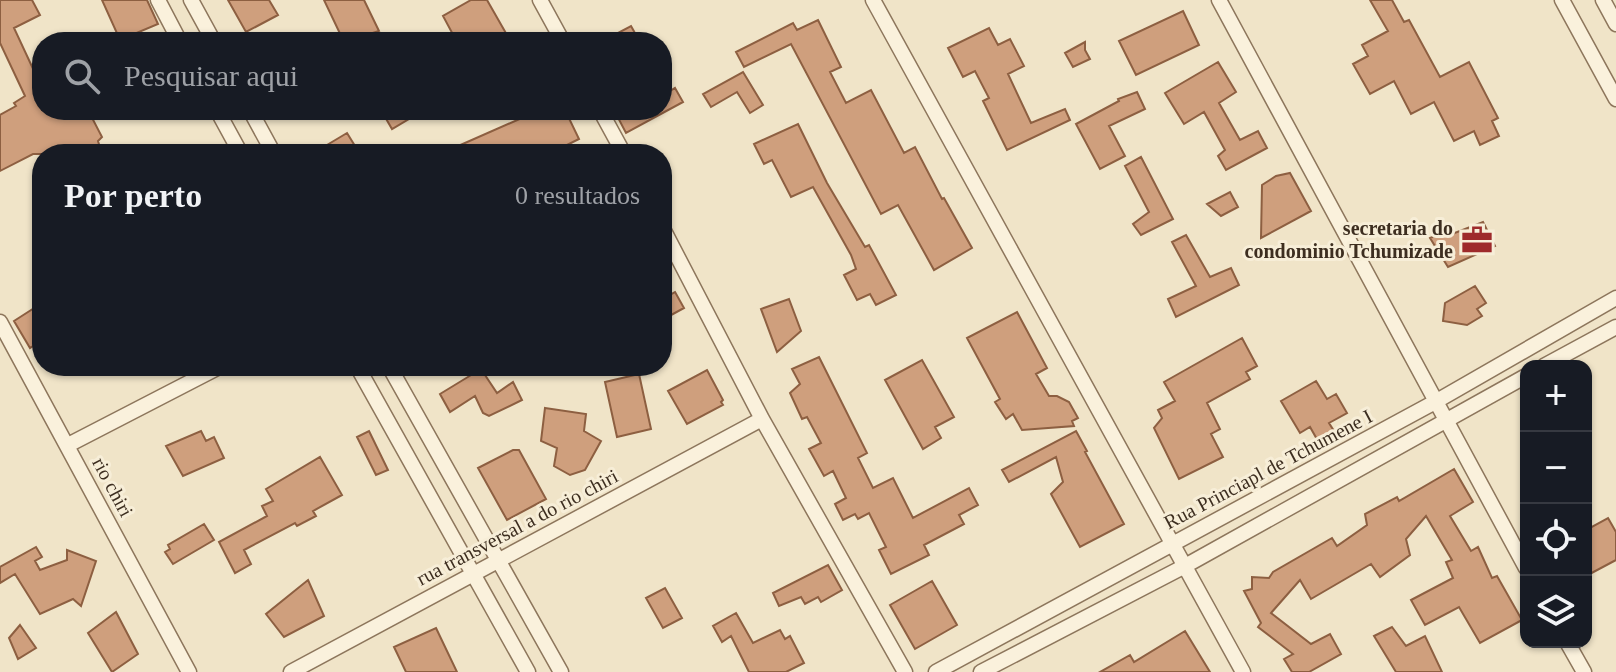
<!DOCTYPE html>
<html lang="pt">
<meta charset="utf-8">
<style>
:root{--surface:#171b24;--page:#20242c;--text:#f1f3f6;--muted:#9ea1a6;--line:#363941}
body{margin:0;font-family:Georgia,serif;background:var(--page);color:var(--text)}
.controls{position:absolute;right:24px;bottom:24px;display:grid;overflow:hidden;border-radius:16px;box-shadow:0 2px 6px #0004}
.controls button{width:72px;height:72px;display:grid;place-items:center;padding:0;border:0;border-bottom:2px solid var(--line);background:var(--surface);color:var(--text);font:40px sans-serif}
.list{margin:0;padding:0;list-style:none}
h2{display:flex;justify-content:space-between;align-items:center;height:104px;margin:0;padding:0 32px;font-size:34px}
h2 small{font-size:26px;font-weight:400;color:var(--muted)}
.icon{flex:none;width:44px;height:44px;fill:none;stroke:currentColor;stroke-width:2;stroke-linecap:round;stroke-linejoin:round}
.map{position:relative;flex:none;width:1616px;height:672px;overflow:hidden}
.search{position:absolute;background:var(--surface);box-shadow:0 2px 6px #0004;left:32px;top:32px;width:640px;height:88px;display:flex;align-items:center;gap:20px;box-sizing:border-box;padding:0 28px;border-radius:32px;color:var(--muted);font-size:30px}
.panel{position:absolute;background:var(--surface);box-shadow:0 2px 6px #0004;left:32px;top:144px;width:640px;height:232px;border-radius:32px}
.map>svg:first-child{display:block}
.building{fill:#cf9f7d;stroke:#8d5f41;stroke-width:2}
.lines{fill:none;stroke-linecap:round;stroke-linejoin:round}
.street-casing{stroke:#8d765c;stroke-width:17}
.street{stroke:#faf1dc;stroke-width:14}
.labels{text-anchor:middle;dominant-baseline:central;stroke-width:6;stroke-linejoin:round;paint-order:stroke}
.poi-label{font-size:20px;font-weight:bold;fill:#3d2e20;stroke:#f7eed8;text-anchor:end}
.street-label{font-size:20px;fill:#3d2e20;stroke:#f7eed8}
</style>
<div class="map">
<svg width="1616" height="672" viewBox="0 0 1616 672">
<rect width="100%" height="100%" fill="#f0e4c8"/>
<path class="building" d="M0 0H32L40 15 14 28 42 88V110H88L102 137 98 141 102 154H33L0 171V115L16 106 14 103 25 96 0 43Z
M102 0H147L158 24 120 40Z
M228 0H269L278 15 246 32Z
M324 0H364L379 31 344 42Z
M471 0H487L511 42H457L443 16Z
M1370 0H1392L1404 22 1409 20 1440 77 1469 62 1498 118 1492 121 1499 136 1480 145 1474 131 1454 141 1434 102 1411 114 1394 81 1370 94 1353 64 1368 56 1362 45 1388 31Z
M1183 11 1199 45 1136 75 1119 41Z
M818 20 841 67 830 72 846 103 871 90 904 153 915 147 942 199 944 198 972 248 934 270 898 205 881 214 791 44 744 67 736 52 793 23 797 30Z
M631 26 640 42H601Z
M989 28 998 45 1010 39 1024 66 1008 74 1031 123 1065 109 1070 120 1007 150 983 101 989 98 975 71 963 77 948 48Z
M1085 42V50L1090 59 1073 67 1065 53Z
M1218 62 1236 92 1219 103 1240 140 1258 131 1267 148 1226 170 1218 156 1225 150 1204 112 1184 124 1165 93Z
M743 72 763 105 750 113 737 92 711 107 703 94Z
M675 88 683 102 626 133 614 110H662V96Z
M1137 92 1145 109 1109 126 1125 156 1100 169 1076 124 1119 101 1118 99Z
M381 110H424L392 129Z
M540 110H565L579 139 549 154H440Z
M798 124 827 183 865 247 869 245 896 295 876 305 870 294 857 300 844 275 856 269 851 255 813 187 791 197 772 160 764 164 754 144Z
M347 133 355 146 342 154H312Z
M1141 157 1173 219 1141 235 1133 224 1149 212 1125 166Z
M1290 173 1311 211 1261 238 1262 185 1276 176Z
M1230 192 1238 207 1221 216 1207 204Z
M1483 222 1495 246 1448 267 1430 238 1445 232 1447 236Z
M1186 235 1210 277 1231 268 1239 285 1176 317 1168 299 1196 286 1172 242Z
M1475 286 1486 303 1477 309 1482 316 1467 325 1443 321 1445 303Z
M675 292 684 308 662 320V299Z
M789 299 801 331 777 352 761 309Z
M42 303V340L30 348 14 321Z
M1017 312 1047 368 1036 374 1049 396H1057L1069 402 1078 418 1072 421 1074 426 1022 430 1013 414 1006 419 995 402 1000 399 967 338Z
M1242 338 1257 366 1246 372 1250 379 1207 403 1220 429 1211 434 1223 457 1179 479 1154 428 1162 418 1158 410 1175 401 1164 382Z
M819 357 867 453 858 458 873 488 893 478 913 518 969 488 978 505 959 515 964 524 924 545 929 555 891 574 879 550 886 547 869 513 858 519 855 514 843 520 835 504 846 498 833 471 824 476 809 449 821 443 807 417 802 419 790 393 800 384 792 369Z
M922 360 954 417 935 427 941 438 923 449 885 380Z
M481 369 497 393 513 382 522 400 489 416 483 413 475 396 450 412 440 394Z
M707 370 723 400 721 402 723 405 687 424 668 391Z
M639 374 651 429 617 437 605 382Z
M1316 381 1327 399 1336 394 1347 413 1329 423 1334 431 1318 441 1310 427 1300 433 1281 401Z
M545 408 586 414 584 431 601 441 585 470 570 475 554 466 557 448 541 441Z
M201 431 206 441 214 437 224 458 183 476 166 446Z
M369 431 388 470 376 475 357 437Z
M1076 431 1087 451 1085 452 1124 524 1080 547 1051 494 1063 482 1056 457 1009 482 1002 470Z
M513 450H519L546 499 507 520 478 468Z
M320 457 342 495 313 511 316 516 297 526 295 523 244 550 251 564 235 573 219 542 267 516 262 506 273 501 266 489Z
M1454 469 1473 502 1450 516 1471 551 1478 547 1492 578 1497 576 1522 620 1480 643 1459 607 1425 625 1411 600 1453 578 1446 562 1452 560 1426 516 1406 539 1410 555 1380 577 1371 564 1311 599 1300 580 1271 613 1311 644 1330 634 1341 654 1309 672H1292L1284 659 1293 654 1258 627 1261 623 1244 591 1252 589V577L1269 578 1273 572 1332 538 1337 546 1367 525 1365 514 1397 497 1399 501Z
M1608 518 1616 532V560L1586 576V530Z
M204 524 214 540 173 564 165 552 170 549 168 545Z
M36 547 42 557 35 561 40 570 67 560V550L96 561 81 606 73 599 40 614 15 574 0 583V567Z
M828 565 842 590 821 602 818 597 805 604 801 597 779 606 773 593Z
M308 580 324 616 284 637 266 614Z
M932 581 957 625 915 649 890 605Z
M665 588 682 618 663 628 646 598Z
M116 612 138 654 112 672 88 633Z
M736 613 753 643 780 630 785 639 790 636 804 663 786 672H749L731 636 722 642 713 626Z
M20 625 36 648 18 659 9 638Z
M1392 627 1406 646 1425 636 1442 672H1396L1374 636Z
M436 628 457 672H406L394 647Z
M1185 631 1210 672H1100L1130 655 1134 662Z"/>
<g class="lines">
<defs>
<path id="street" d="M158 0 180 42
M191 0 214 42
M540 0 563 42
M873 0 1243 672
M1219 0 1526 568
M1562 0 1616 99
M1603 0 1616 24
M217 110 241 154
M250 110 274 154
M600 110 624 154
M662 227 762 419 905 672
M0 322 189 672
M357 366 528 672
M389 366 561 672
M1544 366 1616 327
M68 445 221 366
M1567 642 1584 672
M291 672 762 419
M936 672 1435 402 1616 298
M981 672 1185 566 1526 376"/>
</defs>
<use href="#street" class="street-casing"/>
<use href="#street" class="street"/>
</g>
<defs>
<symbol id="office-bare" viewBox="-9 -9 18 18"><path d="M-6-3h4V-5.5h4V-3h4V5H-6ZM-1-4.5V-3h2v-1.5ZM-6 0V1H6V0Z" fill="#9e2a2b" stroke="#f7eed8" stroke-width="2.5" paint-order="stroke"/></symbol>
</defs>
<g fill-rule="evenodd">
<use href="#office-bare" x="1455" y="218" width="44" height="44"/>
</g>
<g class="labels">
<g class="poi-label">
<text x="1453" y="228">secretaria do<tspan x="1453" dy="23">condominio Tchumizade</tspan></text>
</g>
<g class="street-label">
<text transform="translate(1268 469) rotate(-28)">Rua Princiapl de Tchumene I</text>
<text transform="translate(113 487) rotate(62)">rio chiri</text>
<text transform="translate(517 527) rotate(-28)">rua transversal a do rio chiri</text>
</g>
</g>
</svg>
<div class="controls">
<button>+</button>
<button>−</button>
<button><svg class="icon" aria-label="locate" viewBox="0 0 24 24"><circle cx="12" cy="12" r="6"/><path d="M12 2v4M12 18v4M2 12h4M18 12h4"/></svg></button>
<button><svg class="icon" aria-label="layers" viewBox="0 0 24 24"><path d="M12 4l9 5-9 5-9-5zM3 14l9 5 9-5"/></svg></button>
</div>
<div class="search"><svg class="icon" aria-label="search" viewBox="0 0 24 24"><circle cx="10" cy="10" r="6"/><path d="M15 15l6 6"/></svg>Pesquisar aqui</div>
<section class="panel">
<h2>Por perto<small>0 resultados</small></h2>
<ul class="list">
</ul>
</section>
</div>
